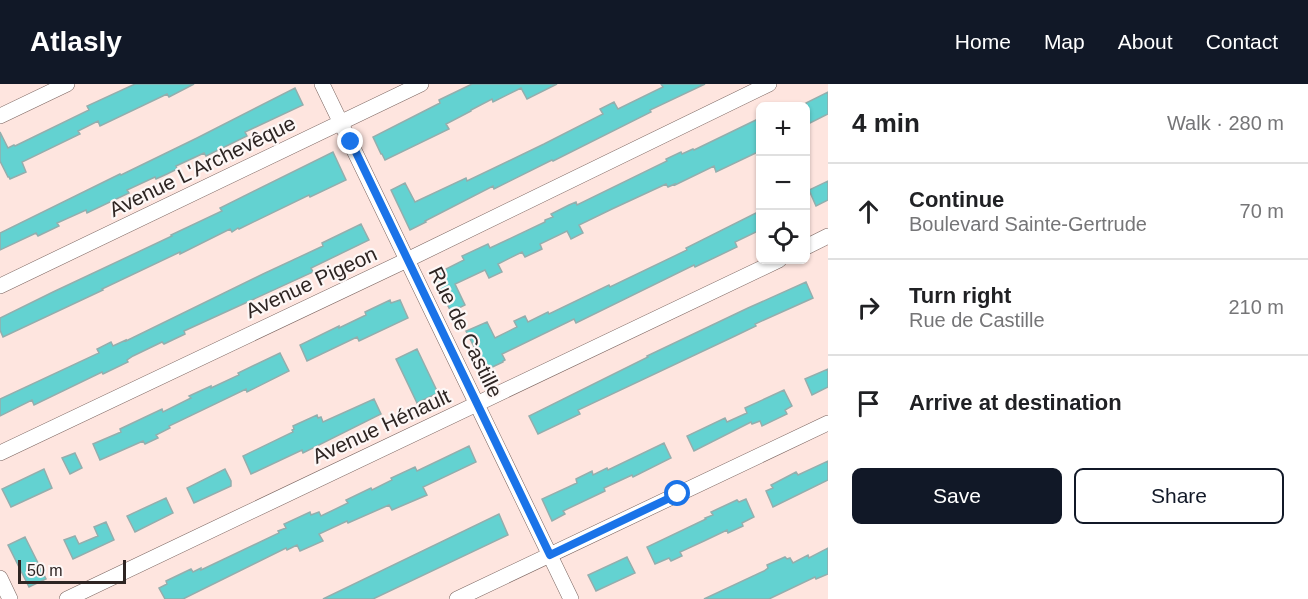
<!DOCTYPE html>
<meta charset="utf-8">
<style>
:root{--surface:#fff;--page:#f6f6f6;--text:#202124;--muted:#757577;--line:#e0e0e0;--accent:#111827}
body{margin:0;font-family:Arial,sans-serif;background:var(--page);color:var(--text)}
.controls{position:absolute;right:18px;top:18px;display:grid;overflow:hidden;border-radius:9px;box-shadow:0 2px 4px #0004}
.controls button{width:54px;height:54px;display:grid;place-items:center;padding:0;border:0;border-bottom:2px solid var(--line);background:var(--surface);color:var(--text);font:30px sans-serif}
.scale{position:absolute;left:18px;bottom:15px;width:108px;box-sizing:border-box;padding-left:6px;border:3px solid #2e2523;border-top:0;font-size:16px;line-height:21px;white-space:nowrap;color:#2e2523;-webkit-text-stroke:4px #fdf7f6;paint-order:stroke}
.stop{position:absolute;width:18px;height:18px;margin:-14px;border:4px solid #1a73e8;border-radius:50%;background:#fff}
.stop.end{background:#1a73e8;border-color:#fff;box-shadow:0 2px 6px #0008}
.list{margin:0;padding:0;list-style:none}
h2{display:flex;justify-content:space-between;align-items:center;height:78px;margin:0;padding:0 24px;font-size:26px}
h2 small{font-size:20px;font-weight:400;color:var(--muted)}
.list li{display:grid;grid-template-columns:39px 1fr auto;gap:18px;align-items:center;box-sizing:border-box;height:96px;padding:0 24px;border-top:2px solid var(--line)}
.list b{display:block;font-size:22px;white-space:nowrap}
.list p{margin:0;font-size:20px;white-space:nowrap;color:var(--muted)}
.list em{font-size:20px;font-style:normal;color:var(--muted)}
.actions{display:flex;gap:12px;padding:18px 24px}
.actions a{flex:1;padding:14px 0;border:2px solid var(--accent);border-radius:9px;text-align:center;font-size:21px;color:var(--accent)}
.actions .main{background:var(--accent);color:#fff}
.icon{flex:none;width:33px;height:33px;fill:none;stroke:currentColor;stroke-width:2;stroke-linecap:round;stroke-linejoin:round}
.map{position:relative;flex:none;width:828px;height:515px;overflow:hidden}
header{display:flex;align-items:center;gap:36px;box-sizing:border-box;height:84px;padding:0 30px;background:var(--accent);color:#fff}
header strong{font-size:28px}
nav{display:flex;gap:33px;margin-inline-start:auto;font-size:21px}
main{display:flex}
aside{flex:1;background:var(--surface)}
.map>svg:first-child{display:block}
.building{fill:#63d2d1;stroke:#93aead;stroke-width:1.5}
.lines{fill:none;stroke-linecap:round;stroke-linejoin:round}
.street-casing{stroke:#79635e;stroke-width:16}
.street{stroke:#fff;stroke-width:15}
.route{stroke:#1a73e8;stroke-width:8}
.labels{text-anchor:middle;dominant-baseline:central;stroke-width:4.5;stroke-linejoin:round;paint-order:stroke}
.street-label{font-size:21px;fill:#2e2523;stroke:#fdf7f6}
</style>
<header>
<strong>Atlasly</strong>
<nav><a>Home</a><a>Map</a><a>About</a><a>Contact</a></nav>
</header>
<main>
<div class="map">
<svg width="828" height="515" viewBox="0 0 828 515">
<rect width="100%" height="100%" fill="#fee5df"/>
<path class="building" d="M135 0H194L169 13 167 10 100 42 98 37 78 47 80 50 22 78 26 88 10 95 9 93H8L0 77V48L8 64 14 61 15 62 89 26 87 22Z
M472 0H557L527 15 521 4 493 18 492 15 471 26V27L446 40 449 45 385 76 382 70H381L373 53 440 19 439 16Z
M661 0H705L650 26 651 28 553 77 552 76 494 105 493 102 425 137 426 138 410 146 391 106 405 99 415 118 466 94 467 97 544 60 603 30 600 25 614 18 618 25 663 3Z
M295 4 303 21 245 48 247 52 206 72 204 69 176 82 177 85 167 90 156 95 155 93 127 106 129 109 87 129 86 126 57 139 59 142 38 152 36 149 0 166V149L120 90 121 91 197 54Z
M828 8V30L806 41V19Z
M760 34V67L716 88 714 82 675 101V100L668 103 666 100 612 125 579 141 583 149 571 155 567 147 540 160 542 165 525 173 522 168 498 180 502 188 489 194 485 186 455 200 465 221 451 228 434 194 436 190 464 176 462 172 488 160 490 164 545 138V136L553 133 551 130 569 121 576 118 577 121 667 77 666 75 681 68 682 70 693 65 694 66Z
M333 68 346 96 310 113 309 111 239 145 238 144 232 148 230 145 180 170V168L102 205 103 206 3 253 0 246V234L53 208 172 152 171 151 222 127 220 124Z
M828 97V116L816 122 809 106Z
M760 127V146L735 158 737 163 695 183 694 181 576 239 574 235 502 270 505 276 503 277V278L486 286 466 247 487 238 495 254 517 243 514 237 525 232 528 238 548 228 549 230 609 201 610 203 687 166 686 164Z
M361 140 369 156 311 184 313 188 184 247 185 250 164 260 162 258 133 272 127 276 128 278 103 290 102 288 34 321 32 316 0 332V315L99 269 97 265 111 258 113 262 126 256V257L263 190 323 162 322 159Z
M806 198 813 214 755 240 756 242 735 252 578 326 580 330 538 350 529 332 648 273 647 272 748 224Z
M390 216 391 219 400 216 408 234 359 257 357 253 307 277 300 261 339 242V244L366 231 365 228Z
M417 265 438 309 417 319 396 275Z
M280 269 289 287 247 308 246 305 169 342 170 344 156 351 158 354 145 360 143 357 100 376 93 360 121 348 120 345 162 325 163 328 191 314 189 312 211 302V304L239 291 238 289Z
M828 285V303L812 311 805 295Z
M784 306 792 322 785 326 787 330 762 342 760 337 752 340 751 338 694 367 687 352 725 334 727 338 747 329 745 324Z
M374 315 381 330 303 369 302 366 251 390 243 372 293 348 292 346 294 345 293 342 317 331 318 334 321 333 323 338Z
M664 359 671 374 633 393 632 391 604 404 605 407 563 427 565 430 552 437 542 415 577 399 576 395 592 387 593 391 607 384 608 386Z
M469 362 476 378 423 403 427 411 392 426 389 421 348 439 347 437 319 450 323 457 300 467 297 461 287 466 286 464 183 515H165L159 504 167 500 166 497 191 485 193 488 201 484V486L279 449 278 447 286 444 284 440 310 428 311 431 319 428 321 432 348 419 346 416 371 404 372 406 392 396 391 394 415 383 417 387Z
M75 369 82 384 70 390 62 374Z
M828 377V396L773 423 766 407 773 404 771 401 796 388 798 391Z
M44 385 52 404 11 423 2 405Z
M225 385 231 397V402L194 419 187 404Z
M166 414 173 429 135 448 127 432Z
M746 415 754 433 742 439 743 442 728 449 727 446 704 457 680 468 682 472 671 477 669 474 655 480 647 463 706 435 705 434 713 431 711 428 737 416 739 418Z
M499 430 508 451 373 515H323Z
M106 438 114 456 73 475 64 456 75 452 79 460 98 452 94 443Z
M25 453 46 495 29 503 8 461Z
M828 464V490L816 495 815 493 769 515H704L764 487 768 484 767 481 785 473 787 475 790 474 793 479 808 471 809 474Z
M627 473 635 489 596 507 588 491Z"/>
<g class="lines">
<defs>
<path id="street" d="M322 0 571 515
M0 32 67 0
M806 163 828 152
M0 202 421 0
M0 369 407 176 769 0
M0 494 10 515
M67 515 779 176
M457 515 828 339"/>
</defs>
<use href="#street" class="street-casing"/>
<use href="#street" class="street"/>
</g>
<g class="lines">
<path class="route" d="M351 58 550 471 678 410"/>
</g>
<g class="labels">
<g class="street-label">
<text transform="translate(202 82) rotate(-26)">Avenue L'Archevêque</text>
<text transform="translate(311 198) rotate(-25)">Avenue Pigeon</text>
<text transform="translate(466 248) rotate(64)">Rue de Castille</text>
<text transform="translate(381 342) rotate(-25)">Avenue Hénault</text>
</g>
</g>
</svg>
<div class="controls">
<button>+</button>
<button>−</button>
<button><svg class="icon" aria-label="locate" viewBox="0 0 24 24"><circle cx="12" cy="12" r="6"/><path d="M12 2v4M12 18v4M2 12h4M18 12h4"/></svg></button>
</div>
<div class="scale">50 m</div>
<div class="stop" style="left:678px;top:410px"></div>
<div class="stop end" style="left:351px;top:58px"></div>
</div>
<aside>
<h2>4 min<small>Walk · 280 m</small></h2>
<ul class="list">
<li><svg class="icon" aria-label="ahead" viewBox="0 0 24 24"><path d="M12 20V5M6 11l6-6 6 6"/></svg><div><b>Continue</b><p>Boulevard Sainte-Gertrude</p></div><em>70 m</em></li>
<li><svg class="icon" aria-label="right" viewBox="0 0 24 24"><path d="M7 20v-9h11M14 6l5 5-5 5"/></svg><div><b>Turn right</b><p>Rue de Castille</p></div><em>210 m</em></li>
<li><svg class="icon" aria-label="arrive" viewBox="0 0 24 24"><path d="M6 21V4h12l-3 4 3 4H6"/></svg><div><b>Arrive at destination</b></div></li>
</ul>
<div class="actions"><a class="main">Save</a><a>Share</a></div>
</aside>
</main>
